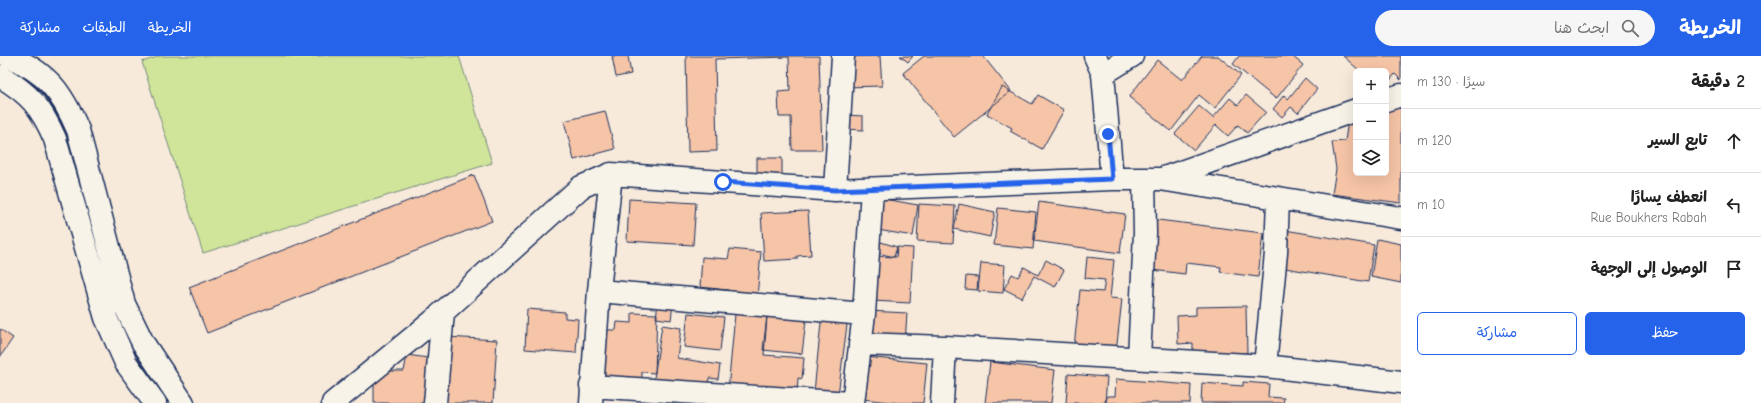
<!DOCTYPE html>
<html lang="ar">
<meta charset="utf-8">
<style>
:root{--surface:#fff;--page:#f6f6f6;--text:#222;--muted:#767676;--line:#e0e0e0;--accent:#2563eb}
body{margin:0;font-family:"Comic Neue","Playpen Sans Arabic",sans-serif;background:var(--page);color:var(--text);direction:rtl}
.controls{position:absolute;right:12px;top:12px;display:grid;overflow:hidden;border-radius:6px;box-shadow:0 4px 16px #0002}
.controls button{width:36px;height:36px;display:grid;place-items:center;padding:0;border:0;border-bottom:1px solid var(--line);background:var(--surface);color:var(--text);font:20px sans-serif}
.stop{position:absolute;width:12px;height:12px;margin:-9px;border:3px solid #2563eb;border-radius:50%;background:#fff}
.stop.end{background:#2563eb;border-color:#fff;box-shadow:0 1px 4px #0008}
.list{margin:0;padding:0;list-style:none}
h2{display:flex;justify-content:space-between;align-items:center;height:52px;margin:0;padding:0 16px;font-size:17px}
h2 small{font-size:13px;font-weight:400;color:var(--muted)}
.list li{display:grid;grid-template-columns:26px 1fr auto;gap:12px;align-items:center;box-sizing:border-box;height:64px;padding:0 16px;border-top:1px solid var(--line)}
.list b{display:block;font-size:15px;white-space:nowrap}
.list p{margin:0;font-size:13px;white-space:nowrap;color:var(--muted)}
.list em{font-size:13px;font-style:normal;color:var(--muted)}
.actions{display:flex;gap:8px;padding:12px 16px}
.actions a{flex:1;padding:9px 0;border:1px solid var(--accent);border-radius:6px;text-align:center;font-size:14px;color:var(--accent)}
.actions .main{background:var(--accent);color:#fff}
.icon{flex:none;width:22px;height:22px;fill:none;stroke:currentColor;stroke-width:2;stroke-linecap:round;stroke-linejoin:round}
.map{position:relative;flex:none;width:1401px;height:347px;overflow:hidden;direction:ltr}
header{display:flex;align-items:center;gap:24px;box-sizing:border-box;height:56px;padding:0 20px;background:var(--accent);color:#fff}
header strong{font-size:19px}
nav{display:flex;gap:22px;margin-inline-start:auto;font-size:14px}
.search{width:280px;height:36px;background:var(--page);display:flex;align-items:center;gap:10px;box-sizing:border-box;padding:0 14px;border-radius:22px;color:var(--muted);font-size:15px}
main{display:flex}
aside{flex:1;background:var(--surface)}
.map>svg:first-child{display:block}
.green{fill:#d0e599;stroke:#768a7c}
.building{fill:#f6c4a6;stroke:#1b2f5e}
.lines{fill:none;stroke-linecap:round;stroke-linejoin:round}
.minor-casing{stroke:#1b2f5e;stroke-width:25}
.minor{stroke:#f7f3e8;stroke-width:22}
.route{stroke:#2563eb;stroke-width:5}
</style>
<header>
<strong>الخريطة</strong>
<div class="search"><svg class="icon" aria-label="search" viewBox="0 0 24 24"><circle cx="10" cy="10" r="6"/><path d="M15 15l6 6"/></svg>ابحث هنا</div>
<nav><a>الخريطة</a><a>الطبقات</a><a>مشاركة</a></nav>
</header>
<main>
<aside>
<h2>2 دقيقة<small>سيرًا · 130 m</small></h2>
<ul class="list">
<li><svg class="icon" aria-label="ahead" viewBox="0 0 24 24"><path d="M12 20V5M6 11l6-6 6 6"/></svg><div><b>تابع السير</b></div><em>120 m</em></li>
<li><svg class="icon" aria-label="left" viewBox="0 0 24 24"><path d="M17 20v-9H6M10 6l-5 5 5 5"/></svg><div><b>انعطف يسارًا</b><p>Rue Boukhers Rabah</p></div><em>10 m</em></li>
<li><svg class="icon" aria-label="arrive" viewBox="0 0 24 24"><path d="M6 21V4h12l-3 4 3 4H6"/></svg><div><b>الوصول إلى الوجهة</b></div></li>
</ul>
<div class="actions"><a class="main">حفظ</a><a>مشاركة</a></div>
</aside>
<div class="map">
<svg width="1401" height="347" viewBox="0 0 1401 347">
<rect width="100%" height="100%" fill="#f7eadb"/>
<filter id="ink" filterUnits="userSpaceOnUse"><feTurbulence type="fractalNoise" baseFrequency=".025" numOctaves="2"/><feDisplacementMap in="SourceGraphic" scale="8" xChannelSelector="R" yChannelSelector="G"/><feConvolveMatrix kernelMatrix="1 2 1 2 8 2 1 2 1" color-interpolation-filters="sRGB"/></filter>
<g filter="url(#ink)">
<path class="green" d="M160 0H459L492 107 203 197 142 6Z"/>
<path class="building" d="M612 0H628L631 18 616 21Z
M686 0H819L822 94H792L791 61H779L778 36 790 35 789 1 715 3 717 95 688 96Z
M880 0 882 30 844 31 843 1Z
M900 0H913L908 6Z
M924 0H983L1011 35 954 81 903 17Z
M1202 0H1218L1241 19 1215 52 1199 39 1171 75 1129 41 1157 4 1182 24Z
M1239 0H1292L1303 9 1276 43 1233 8Z
M1343 0H1401V24L1395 18 1386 29V15H1360Z
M1305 22 1317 33 1298 57 1291 51 1282 61 1273 53 1284 39 1288 43Z
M1002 31 1032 48 1038 39 1064 54 1042 93 1010 75 1012 72 987 58Z
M1246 39 1266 56 1247 77 1238 69 1228 80 1216 69 1194 94 1175 78 1199 50 1213 62 1230 42 1238 49Z
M1401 52V147L1332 138 1336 113 1332 86 1345 85 1348 65 1356 63V117H1386V54Z
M605 55 615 93 574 104 564 65Z
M845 59 863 60V74L845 73Z
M757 102H782V119H757Z
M474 119 492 165 207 277 189 231Z
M878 142 918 149 913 180 872 173Z
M629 143 696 147 693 189 627 185Z
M1039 146 1125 158 1120 197 1034 185Z
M919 148 955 150 953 187 917 185Z
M959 148 995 156 990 181 954 173Z
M998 152 1036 156 1033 193 994 189Z
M808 155 811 199 797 200V203L764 205 761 157Z
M1150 163 1263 177 1258 221 1220 216 1221 211 1186 207 1185 218 1144 213Z
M1285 174 1374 189 1368 226 1279 211Z
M1377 183 1401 188V227L1371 221Z
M881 186 897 191 894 201 878 197Z
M897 191 913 192 910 247 872 245 874 200 896 201Z
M730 193 761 196 757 242 727 239 728 234 700 231 702 201 728 203Z
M1087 201 1114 204 1110 242 1122 243 1116 297 1074 291 1080 234 1103 236 1105 224 1085 222Z
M1046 204 1064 214 1055 231 1034 220 1022 242 1004 233 1012 218 1018 221 1024 211 1038 219Z
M981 207 1005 209 1003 237 978 235Z
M966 220 978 221 977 234 965 233Z
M658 246 673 248 671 264 656 262Z
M1246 250 1247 297 1193 298V287L1178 288 1177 260 1196 259V251Z
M768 251 807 256 802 298 763 294Z
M527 253 565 256V262L578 263 576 297 525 293Z
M869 255 907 257 905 288 867 285Z
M632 257 657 258 655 317 642 316V330L602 328 604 274H616L617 266 632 267Z
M688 257 724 261 720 295 684 291Z
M822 257 848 261 838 339 814 336Z
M735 258 767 261 764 299 804 302 802 323 798 322 797 341 728 334Z
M662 269 681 272 677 302 720 309 718 323 709 322 707 334 653 329Z
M0 273 13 282 0 301Z
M447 281 497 284 493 347H443Z
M407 299 428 302 424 347H374V315H404Z
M865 301 927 307 923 347H899L862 343Z
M990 306 1055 314 1051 347H985Z
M1068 318 1107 321 1105 347H1066Z
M1116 323 1191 329 1190 347H1106L1107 340H1115Z
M1243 326 1269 328 1268 341 1284 342 1283 347H1201L1202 327 1243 330Z"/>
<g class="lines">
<defs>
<path id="minor" d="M8 0C47 16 62 36 78 74L124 248 143 287 183 347
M1095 0 1103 18 1112 123
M1103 18 1132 0
M0 20C31 39 41 51 55 83L106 262 126 307 155 347
M1386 44 1401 39
M1161 123 1356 54
M835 134 843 0
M599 235 864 258
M860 288 945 291 1265 310 1401 326
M1139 302 1145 177 1144 123
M1265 310 1276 197 1278 143
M591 330 850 347
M333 347 432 266 581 131 611 118 835 134 1112 123H1160L1401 162
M435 347 443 256
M591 347 599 235 611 118
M853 347 864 258 872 133
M942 347 945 291"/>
</defs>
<use href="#minor" class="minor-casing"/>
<use href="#minor" class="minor"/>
</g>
</g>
<g class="lines" filter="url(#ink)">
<path class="route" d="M723 126 835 134 1112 123 1108 78"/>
</g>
</svg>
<div class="controls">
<button>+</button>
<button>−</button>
<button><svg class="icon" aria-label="layers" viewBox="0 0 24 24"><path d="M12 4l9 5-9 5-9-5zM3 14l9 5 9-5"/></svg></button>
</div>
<div class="stop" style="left:723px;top:126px"></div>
<div class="stop end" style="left:1108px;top:78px"></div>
</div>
</main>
